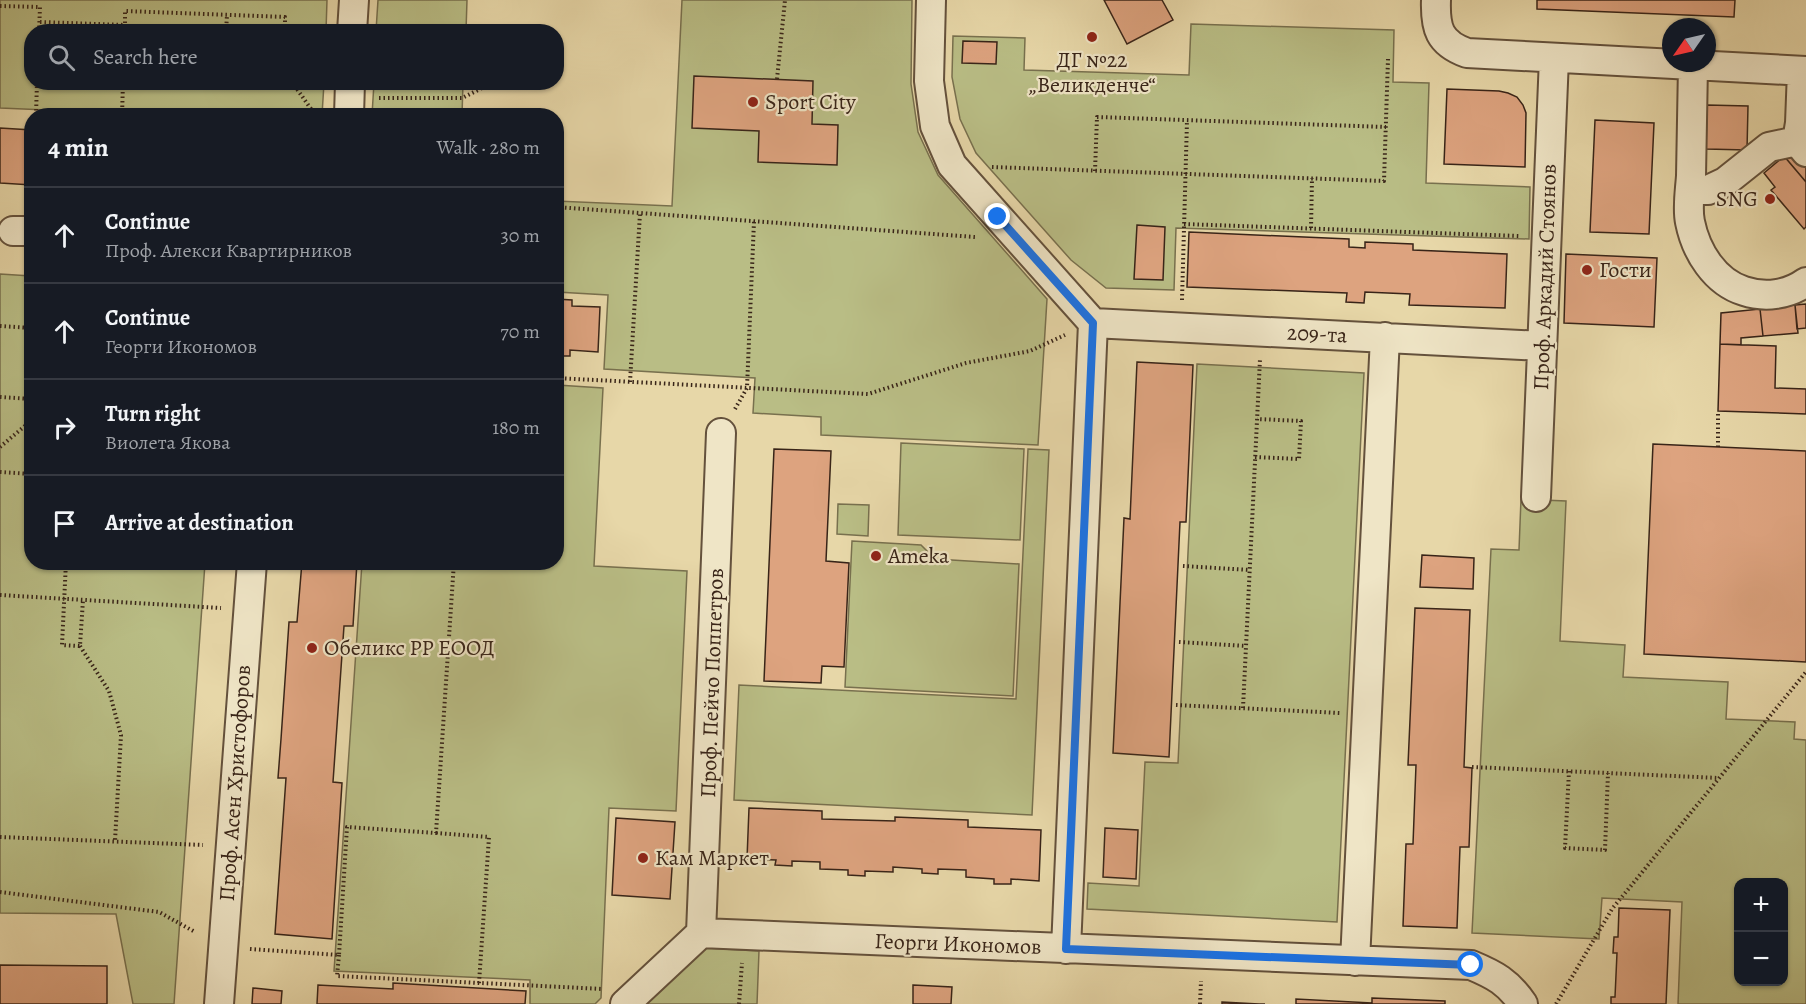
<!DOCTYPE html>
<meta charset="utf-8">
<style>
:root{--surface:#171b24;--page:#20242c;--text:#f1f3f6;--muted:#9ea1a6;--line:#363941}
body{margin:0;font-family:Alegreya,serif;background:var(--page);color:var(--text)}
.controls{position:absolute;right:18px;bottom:18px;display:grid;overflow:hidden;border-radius:12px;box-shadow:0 2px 4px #0004}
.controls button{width:54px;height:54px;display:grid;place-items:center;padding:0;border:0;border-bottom:2px solid var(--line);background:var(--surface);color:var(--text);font:30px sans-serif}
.compass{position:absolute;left:1662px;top:18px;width:54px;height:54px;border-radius:50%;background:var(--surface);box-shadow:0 2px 4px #0004;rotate:236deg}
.stop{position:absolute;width:18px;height:18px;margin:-14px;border:4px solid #1a73e8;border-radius:50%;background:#fff}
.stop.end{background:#1a73e8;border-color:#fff;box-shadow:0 2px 6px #0008}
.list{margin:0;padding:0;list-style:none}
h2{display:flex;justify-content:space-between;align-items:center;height:78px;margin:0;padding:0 24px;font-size:26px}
h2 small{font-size:20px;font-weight:400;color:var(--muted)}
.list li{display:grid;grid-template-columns:39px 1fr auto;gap:18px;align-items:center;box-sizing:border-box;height:96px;padding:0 24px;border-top:2px solid var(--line)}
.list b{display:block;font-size:22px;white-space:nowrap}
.list p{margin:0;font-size:20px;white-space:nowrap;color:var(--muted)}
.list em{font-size:20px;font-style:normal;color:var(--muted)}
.icon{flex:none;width:33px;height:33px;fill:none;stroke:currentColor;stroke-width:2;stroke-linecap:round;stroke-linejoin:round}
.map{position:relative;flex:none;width:1806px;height:1004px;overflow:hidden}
.search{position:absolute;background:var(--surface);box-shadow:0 2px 4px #0004;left:24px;top:24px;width:540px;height:66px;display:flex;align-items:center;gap:15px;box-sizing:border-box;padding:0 21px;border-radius:24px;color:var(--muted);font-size:22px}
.panel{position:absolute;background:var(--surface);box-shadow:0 2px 4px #0004;left:24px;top:108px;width:540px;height:462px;border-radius:24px}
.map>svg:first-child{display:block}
.green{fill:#b9bd85;stroke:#78704e;stroke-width:1.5;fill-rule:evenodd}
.building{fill:#dda37f;stroke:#382418;stroke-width:1.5}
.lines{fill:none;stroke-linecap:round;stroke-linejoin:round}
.minor-casing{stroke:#64513c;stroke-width:32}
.path{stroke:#382418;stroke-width:4;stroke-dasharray:1.5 3;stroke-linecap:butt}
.minor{stroke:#efe5c6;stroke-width:28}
.route{stroke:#1a73e8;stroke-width:8}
.poi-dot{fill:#8f2418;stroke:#efe5c6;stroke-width:2}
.labels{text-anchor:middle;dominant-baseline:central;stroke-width:4.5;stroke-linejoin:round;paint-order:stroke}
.poi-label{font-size:22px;fill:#382418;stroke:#efe5c6;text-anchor:start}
.street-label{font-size:22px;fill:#382418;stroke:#efe5c6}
</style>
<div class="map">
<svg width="1806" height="1004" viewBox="0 0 1806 1004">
<rect width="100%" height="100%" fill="#e7d7a8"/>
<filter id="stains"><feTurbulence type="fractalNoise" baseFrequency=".00333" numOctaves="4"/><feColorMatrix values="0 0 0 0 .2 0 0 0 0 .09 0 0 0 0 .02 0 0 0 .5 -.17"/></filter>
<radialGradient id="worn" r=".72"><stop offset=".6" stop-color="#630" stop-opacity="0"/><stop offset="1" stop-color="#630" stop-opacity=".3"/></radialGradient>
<path class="green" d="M0 0H327L326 31 32 32V82L324 83 322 115H163L0 108Z
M378 0H467L466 31H376Z
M682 0H912L911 84 918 132 938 175 1047 299 1038 445 821 435V417L753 413 755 378 604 369 608 295 557 292 556 201 672 206Z
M1191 24 1394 30 1393 82 1429 83 1426 183 1530 187 1529 239 1176 228 1174 290 1106 288 1071 260 976 153 960 119 952 77 953 36 1025 38 1024 70 1189 75Z
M374 83H463L462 115H372Z
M0 274 31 276 32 562 205 563 174 1004H133L116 914 0 913Z
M1197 364 1364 373 1337 922 1087 909 1088 883 1139 886 1145 762 1178 763Z
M557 385 603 388 594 566 687 571 676 811 609 808 601 998 595 1004H530V980L334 971 362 563 556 562Z
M901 443 1024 449 1020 540 898 535Z
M1028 449 1049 450 1032 815 734 800 739 685 1016 699Z
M1521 499 1566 501 1560 641 1625 645 1623 677 1728 682 1726 719 1795 722 1794 739 1806 740V1004H1678L1682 902 1602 898 1599 939 1472 933 1491 549 1519 550ZM1738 882H1784V982H1738Z
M838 504 869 505 868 536 837 534Z
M852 541 921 545 935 559 1019 564 1013 696 845 687Z
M704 948 759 951 757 1004H643Z"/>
<path class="building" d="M1104 0H1162L1173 20 1127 44Z
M1537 0H1735L1734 17 1537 9Z
M963 41 997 42 996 64 962 63Z
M694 76 813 81 812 124 838 125 837 165 758 162 759 131 692 128Z
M1447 89 1499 91 1508 93 1517 97 1523 105 1526 113 1525 167 1444 164Z
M1707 105 1748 106 1747 150 1706 149Z
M1595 120 1654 123 1649 234 1590 232Z
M0 128 32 130V185L0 183Z
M1806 137V182L1784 156Z
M1784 156 1806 182V227L1804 229 1771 190 1775 187 1764 173Z
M1137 225 1165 227 1163 280 1134 279Z
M1189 232 1349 239V247L1365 248V242L1413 244V250L1507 254 1505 308 1409 305 1410 294 1365 292 1364 303 1346 302 1347 293 1187 287Z
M1566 254 1657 258 1654 327 1564 323Z
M556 299 572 300V306L600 307 598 352 570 350V356H556Z
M1806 304V328L1797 329 1795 305Z
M1795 305 1798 333 1763 336 1760 309Z
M1760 309 1763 336 1741 338V345L1720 344 1721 313Z
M1720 344 1776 346 1775 388 1806 389V414L1718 411Z
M1137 362 1193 365 1186 522H1180L1169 757 1113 753 1124 518 1130 519Z
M1653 444 1806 451V662L1644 654Z
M774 449 831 451 826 561 849 563 844 667 822 666 821 683 764 681Z
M1422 555 1474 558 1473 589 1420 587Z
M302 562H357L353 626H344L333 782 342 783 332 939 275 934 286 778H278L281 739 289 622H297Z
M1415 608 1470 610 1464 767 1472 768 1469 847H1460L1457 928 1403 926 1406 844H1413L1416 765H1408Z
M749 808 822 811V819L895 821V817L968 820V827L1041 830 1039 881 1011 879V884H994V879L966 877V870L938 869V874L922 873V869L893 867V872L865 871V876L848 875V870L820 869V862L792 861V866L775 865 776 860 747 859Z
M616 818 675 822 670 899 612 895Z
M1105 828 1138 830 1136 879 1103 877Z
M1619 908 1670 910 1666 1004H1611V997H1615L1617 953H1613L1614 937H1618Z
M0 965 107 966V1004H0Z
M393 983 526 991 525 1004H317L318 985 393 989Z
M913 985 952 987 951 1004H913Z
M253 988 282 991 281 1004H252Z
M1372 998 1445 1001V1004H1296V999L1372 1003Z
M1222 1002 1259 1004H1265H1222Z"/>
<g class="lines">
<defs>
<path id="minor" d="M931 0 929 81 935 126 952 165 1093 323 1066 949
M1436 0C1435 28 1439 43 1467 53L1806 71
M352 32 354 0
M1693 65C1692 102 1692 139 1691 176 1690 191 1687 208 1690 222 1696 252 1715 282 1744 291 1765 298 1788 295 1806 282
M1802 71 1800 123 1797 141 1806 152
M349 116 350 82
M1690 190H1708L1725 182 1769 147 1797 141
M13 231H32
M1093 323 1542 346
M1536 497 1554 58
M701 933 721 433
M1355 961 1385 337
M219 1004 252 562
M625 1004 701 933 1471 965C1495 975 1508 982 1523 1004"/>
</defs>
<use href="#minor" class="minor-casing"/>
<path class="path" d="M0 6 40 7 39 32
M40 22 125 25
M125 32V11L285 17V32
M226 32 227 15
M777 79 785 0
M292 82 316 116
M379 98H462L494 82
M36 115 37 82
M122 116 123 82
M992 167 1384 181 1388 59
M1095 171 1097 117 1386 127
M556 207 975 237 977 235
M1184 224 1519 236
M1311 228 1312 178
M1182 300 1187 121
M0 326 32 328
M556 378 868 394 966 363 1030 351 1065 335
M630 382 640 213
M0 397 32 399
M735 409 747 388 754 221
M0 447 32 420
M1718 447V411
M1255 457 1299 459 1301 421 1257 419
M0 472 32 474
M66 562 62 645 80 646 83 600
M1183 566 1250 570
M0 595 221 608
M1179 642 1246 646
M80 646 109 691 121 735 115 841
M1176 705 1340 713
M1243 708 1260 359
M1472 767 1719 778
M1569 771 1565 848 1605 850 1608 773
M436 833 489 837 479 983
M0 837 203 845
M0 892 159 912 195 932
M250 949 339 955 347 827 436 833 454 562
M339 955 337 976 603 989
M739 1004 742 963
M1200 1004 1201 981
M1556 1004 1612 909 1806 672"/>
<use href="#minor" class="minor"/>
</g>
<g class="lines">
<path class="route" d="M998 217 1093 323 1066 949 1471 965"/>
</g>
<g class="poi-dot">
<circle cx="1092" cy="37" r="6"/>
<circle cx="753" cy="102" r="6"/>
<circle cx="1770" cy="199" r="6"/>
<circle cx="1587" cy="270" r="6"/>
<circle cx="876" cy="556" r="6"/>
<circle cx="312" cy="648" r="6"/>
<circle cx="643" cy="858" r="6"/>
</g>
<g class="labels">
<g class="poi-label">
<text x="1092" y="60" text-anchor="middle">ДГ №22<tspan x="1092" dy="25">„Великденче“</tspan></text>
<text x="765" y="102">Sport City</text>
<text x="1758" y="199" text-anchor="end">SNG</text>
<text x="1599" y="270">Гости</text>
<text x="888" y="556">Ameka</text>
<text x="324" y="648">Обеликс РР ЕООД</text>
<text x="655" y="858">Кам Маркет</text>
</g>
<g class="street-label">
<text transform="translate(1545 277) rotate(-88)">Проф. Аркадий Стоянов</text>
<text transform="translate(1317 334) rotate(3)">209-та</text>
<text transform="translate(712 683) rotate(-88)">Проф. Пейчо Поппетров</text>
<text transform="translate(235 783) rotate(-86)">Проф. Асен Христофоров</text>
<text transform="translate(958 944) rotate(2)">Георги Икономов</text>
</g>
</g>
<rect width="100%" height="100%" filter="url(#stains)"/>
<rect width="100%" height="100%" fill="url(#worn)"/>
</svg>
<div class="controls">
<button>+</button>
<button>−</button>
</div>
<svg class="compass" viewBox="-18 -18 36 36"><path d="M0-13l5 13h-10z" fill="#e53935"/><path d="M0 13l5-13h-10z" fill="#9ea1a6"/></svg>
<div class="stop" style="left:1471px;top:965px"></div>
<div class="stop end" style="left:998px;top:217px"></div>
<div class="search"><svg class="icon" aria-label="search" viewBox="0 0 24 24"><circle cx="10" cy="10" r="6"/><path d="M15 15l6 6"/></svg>Search here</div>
<section class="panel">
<h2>4 min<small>Walk · 280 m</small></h2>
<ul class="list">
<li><svg class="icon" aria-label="ahead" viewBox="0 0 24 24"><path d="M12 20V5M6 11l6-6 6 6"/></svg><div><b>Continue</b><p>Проф. Алекси Квартирников</p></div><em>30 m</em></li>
<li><svg class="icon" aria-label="ahead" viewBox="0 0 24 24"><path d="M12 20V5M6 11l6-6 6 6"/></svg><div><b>Continue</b><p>Георги Икономов</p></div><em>70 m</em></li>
<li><svg class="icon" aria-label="right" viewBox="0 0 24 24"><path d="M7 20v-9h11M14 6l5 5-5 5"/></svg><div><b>Turn right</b><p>Виолета Якова</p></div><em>180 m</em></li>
<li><svg class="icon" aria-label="arrive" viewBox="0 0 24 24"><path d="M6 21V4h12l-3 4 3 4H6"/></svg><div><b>Arrive at destination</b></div></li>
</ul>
</section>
</div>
